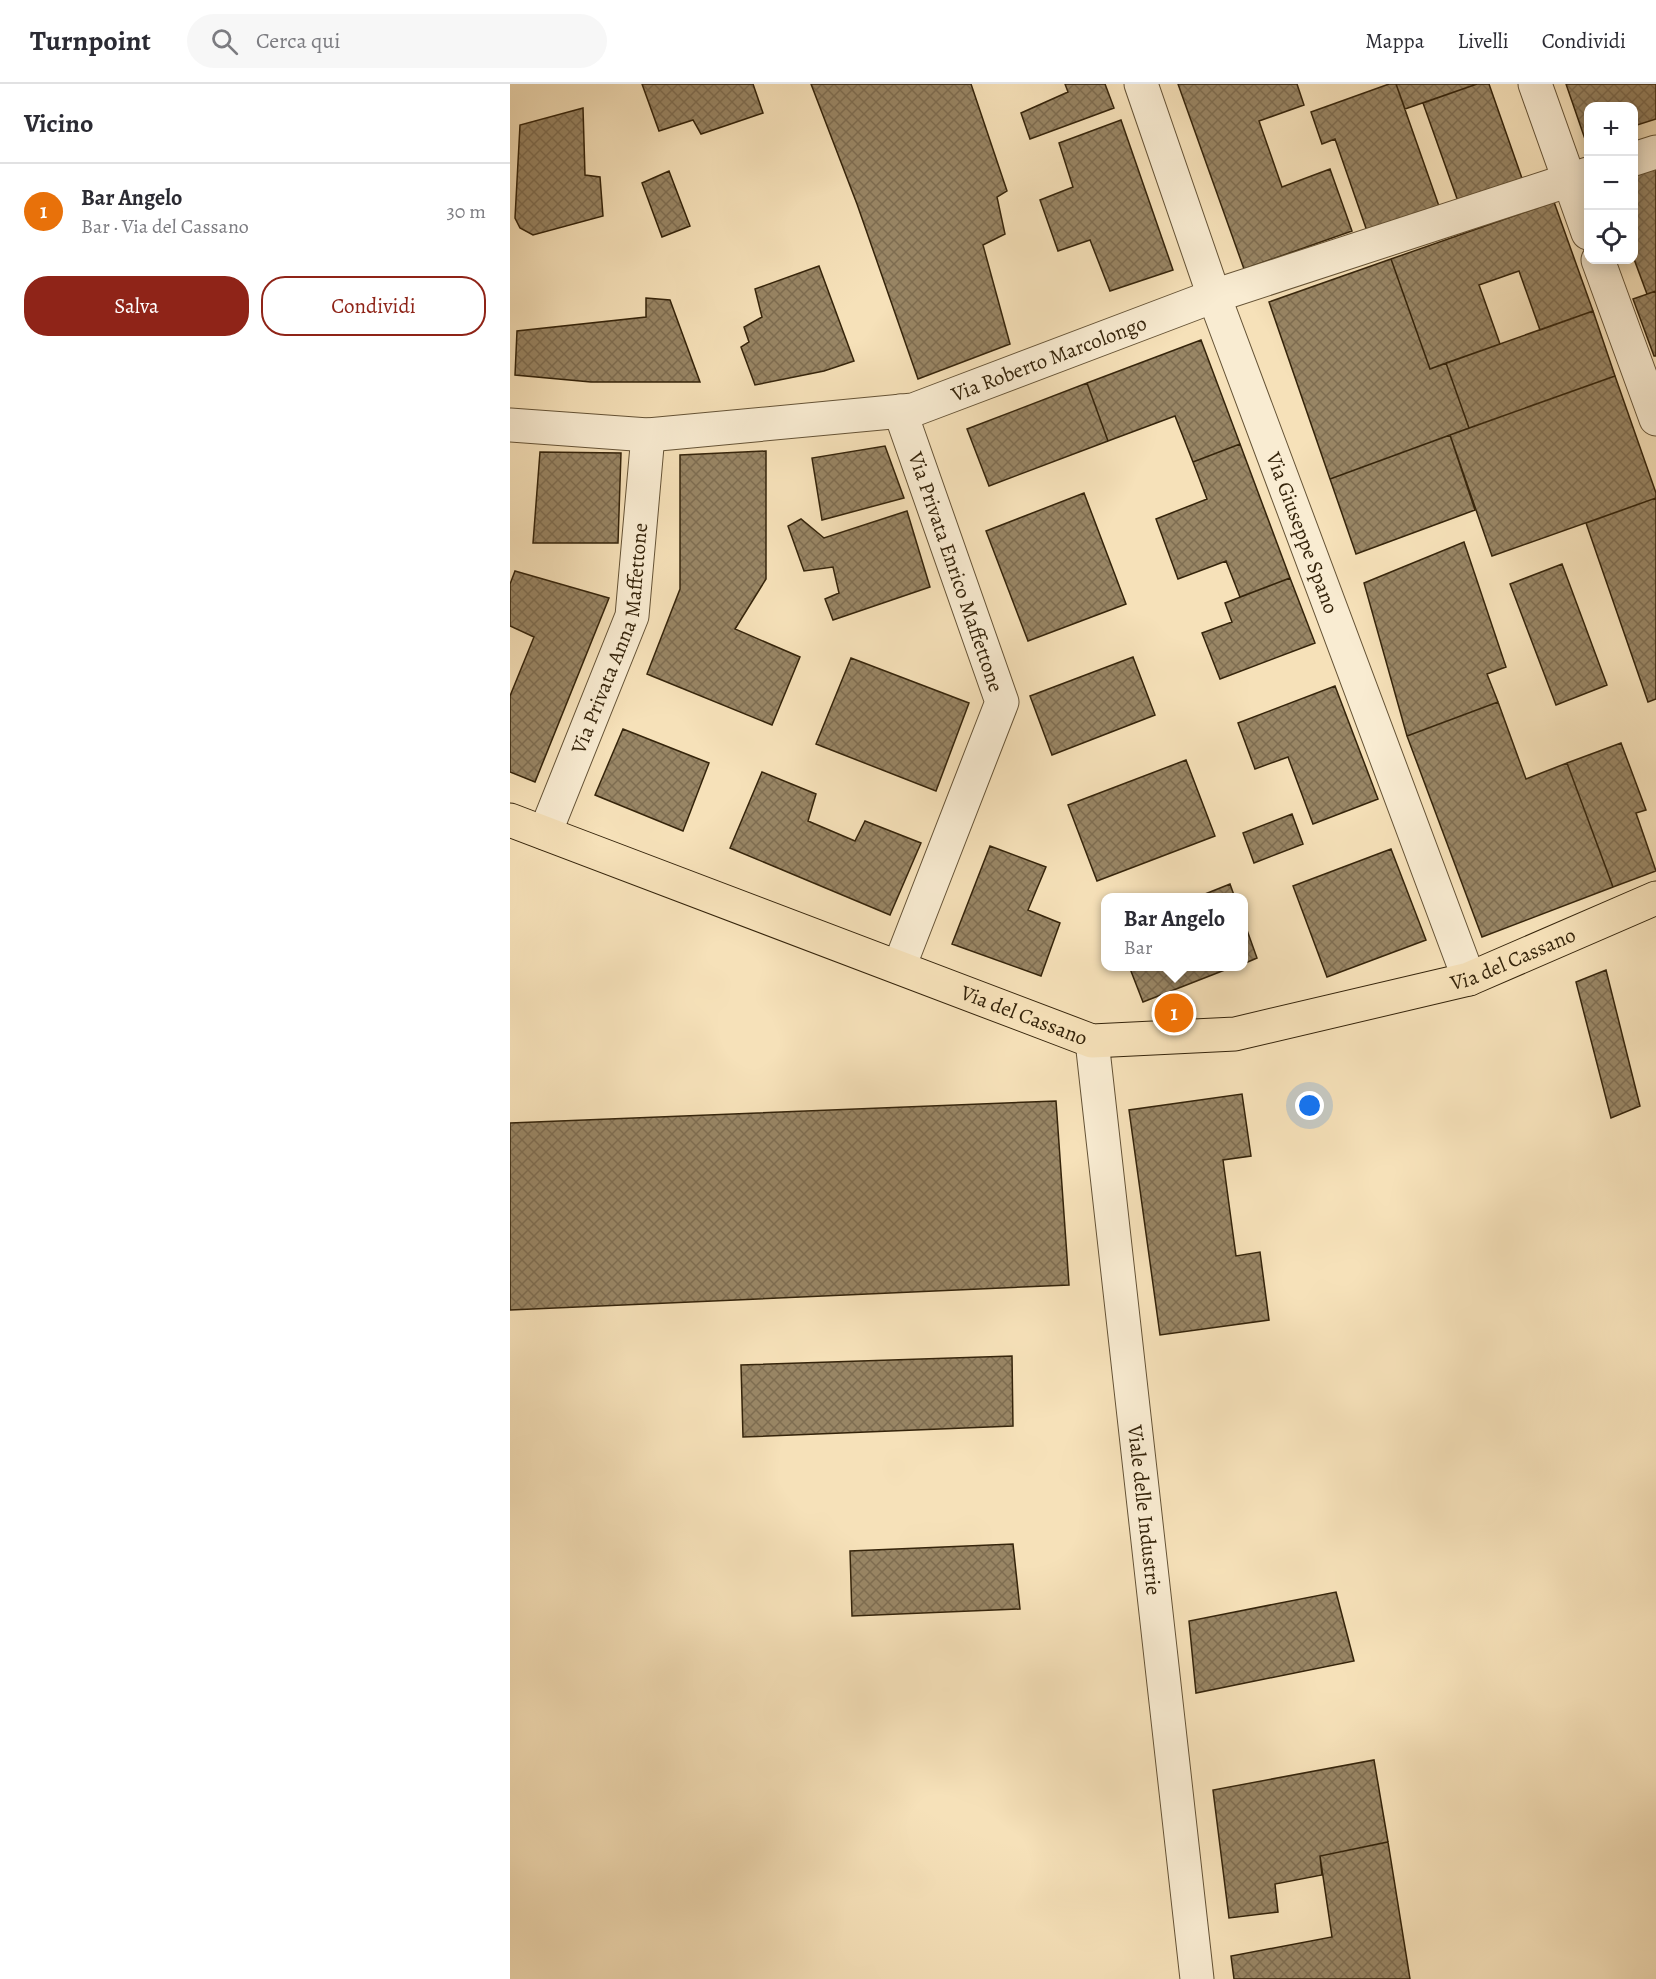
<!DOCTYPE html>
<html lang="it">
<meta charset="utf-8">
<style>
:root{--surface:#fff;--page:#f7f7f7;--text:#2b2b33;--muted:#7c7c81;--line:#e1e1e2;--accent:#8f2418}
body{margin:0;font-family:Alegreya,serif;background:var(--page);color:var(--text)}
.controls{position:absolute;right:18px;top:18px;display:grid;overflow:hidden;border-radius:12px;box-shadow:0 3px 15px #0003}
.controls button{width:54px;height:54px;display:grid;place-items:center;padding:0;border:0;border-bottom:2px solid var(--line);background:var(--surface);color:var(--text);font:30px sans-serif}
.you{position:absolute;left:800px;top:1022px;width:21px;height:21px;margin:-15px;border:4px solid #fff;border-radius:50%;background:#1a73e8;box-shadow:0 0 0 9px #1a73e833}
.badge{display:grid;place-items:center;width:39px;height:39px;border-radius:50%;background:var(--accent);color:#fff;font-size:20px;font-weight:700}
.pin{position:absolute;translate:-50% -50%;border:3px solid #fff;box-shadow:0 2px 6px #0006}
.popup{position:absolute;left:591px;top:809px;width:147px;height:78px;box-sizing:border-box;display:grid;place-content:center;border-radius:12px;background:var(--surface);filter:drop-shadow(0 2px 4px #0005);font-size:20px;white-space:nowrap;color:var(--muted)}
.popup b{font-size:22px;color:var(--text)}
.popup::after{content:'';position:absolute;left:50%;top:100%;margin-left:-12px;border:12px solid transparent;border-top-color:var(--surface)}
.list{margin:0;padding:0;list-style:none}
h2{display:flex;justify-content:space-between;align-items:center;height:78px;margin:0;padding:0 24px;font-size:26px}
h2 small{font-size:20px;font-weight:400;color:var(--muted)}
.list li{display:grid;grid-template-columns:39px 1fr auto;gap:18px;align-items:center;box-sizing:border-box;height:96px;padding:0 24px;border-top:2px solid var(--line)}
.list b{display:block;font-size:22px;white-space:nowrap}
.list p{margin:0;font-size:20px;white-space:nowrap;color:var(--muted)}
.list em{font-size:20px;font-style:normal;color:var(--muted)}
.actions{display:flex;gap:12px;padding:18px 24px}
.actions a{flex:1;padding:14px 0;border:2px solid var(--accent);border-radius:24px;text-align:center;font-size:21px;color:var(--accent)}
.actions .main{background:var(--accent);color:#fff}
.icon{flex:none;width:33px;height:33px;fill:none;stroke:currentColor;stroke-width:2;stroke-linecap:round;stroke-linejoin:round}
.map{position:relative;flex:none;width:1146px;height:1895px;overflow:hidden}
header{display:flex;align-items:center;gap:36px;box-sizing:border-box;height:84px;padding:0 30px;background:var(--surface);border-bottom:2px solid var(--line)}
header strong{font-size:28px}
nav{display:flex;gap:33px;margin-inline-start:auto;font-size:21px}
.search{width:420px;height:54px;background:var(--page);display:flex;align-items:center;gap:15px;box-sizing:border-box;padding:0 21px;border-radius:33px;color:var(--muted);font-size:22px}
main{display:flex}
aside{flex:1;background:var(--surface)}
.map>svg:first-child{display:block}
.building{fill:url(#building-cross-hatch);stroke:#35240b;stroke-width:1.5}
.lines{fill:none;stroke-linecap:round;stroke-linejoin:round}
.minor-casing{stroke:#655336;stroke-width:35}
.major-casing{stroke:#35240b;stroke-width:35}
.minor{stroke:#f9ecd2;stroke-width:33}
.major{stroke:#f6e1b9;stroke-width:33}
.labels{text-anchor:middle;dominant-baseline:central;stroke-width:4.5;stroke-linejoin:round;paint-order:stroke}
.street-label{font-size:21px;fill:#35240b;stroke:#f9ecd2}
</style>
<header>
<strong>Turnpoint</strong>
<div class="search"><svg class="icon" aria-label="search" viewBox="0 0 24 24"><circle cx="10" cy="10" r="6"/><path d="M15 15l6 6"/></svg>Cerca qui</div>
<nav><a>Mappa</a><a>Livelli</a><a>Condividi</a></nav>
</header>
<main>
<aside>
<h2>Vicino<small></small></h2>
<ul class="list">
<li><span class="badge" style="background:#e8710a">1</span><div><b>Bar Angelo</b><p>Bar · Via del Cassano</p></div><em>30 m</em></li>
</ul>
<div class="actions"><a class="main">Salva</a><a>Condividi</a></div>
</aside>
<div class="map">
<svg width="1146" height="1895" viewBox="0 0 1146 1895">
<defs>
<pattern id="building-cross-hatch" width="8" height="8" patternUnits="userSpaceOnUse" patternTransform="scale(1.5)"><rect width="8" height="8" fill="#998665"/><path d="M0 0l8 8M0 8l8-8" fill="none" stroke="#7e6d51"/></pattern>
</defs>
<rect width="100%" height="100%" fill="#f6e1b9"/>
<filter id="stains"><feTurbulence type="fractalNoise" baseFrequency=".00333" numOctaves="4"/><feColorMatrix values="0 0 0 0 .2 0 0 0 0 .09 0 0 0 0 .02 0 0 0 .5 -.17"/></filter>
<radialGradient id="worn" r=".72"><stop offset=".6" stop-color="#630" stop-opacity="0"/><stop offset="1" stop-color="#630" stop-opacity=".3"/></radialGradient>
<path class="building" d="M132 0H243L253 29 191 50 183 36 149 47Z
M301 0H461L497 107 487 113 495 150 473 161 500 260 408 295 347 120Z
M555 0H595L604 24 520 55 511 29 558 8Z
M668 0H787L794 21 749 37 772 103 820 85 842 147 734 185Z
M879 0H886L930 125 858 150 825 55 812 60 801 28Z
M886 0H967L895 25Z
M967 0H979L1014 100 950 123 913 19Z
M1056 0H1146V35L1124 42V22H1078V58H1076Z
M73 24 75 91 90 93 93 132 23 151 10 144 5 134 10 41Z
M611 36 663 186 600 207 580 156 548 167 530 116 563 103 549 59Z
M1146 83V207L1137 210 1124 175V90Z
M159 87 180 142 152 153 132 99Z
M1044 118 1083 227 1030 246 1009 187 969 201 990 260 920 285 881 175Z
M881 175 920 285 936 279 959 344 820 395 759 218Z
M309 182 344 277 314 287 245 301 231 263 239 258 234 243 252 233 245 205Z
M1146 207V272H1144L1123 215Z
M136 214 160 216 190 298H81L5 291 7 247 136 233Z
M1083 227 1105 292 959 344 936 279Z
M691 256 730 360 683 378 665 332 598 357 577 299Z
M1105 292 1146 409V414L982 472 940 351Z
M577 299 598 357 479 402 457 345Z
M940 351 965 426 846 470 820 395Z
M730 360 780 494 730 513 716 477 668 495 646 435 697 415 683 378Z
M375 362 394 414 312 436 302 374Z
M256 367V495L225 545 290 573 262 641 137 590 170 505V371Z
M30 368 111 369 108 459H23Z
M574 409 616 520 518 557 476 447Z
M1146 414V615L1138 618 1076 439Z
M397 427 420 503 323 536 315 515 329 509 323 483 294 487 278 442 291 435 314 454Z
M954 458 996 583 977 590 988 618 897 652 854 499Z
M1052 480 1097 601 1046 621 1000 500Z
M5 487 99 514 25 698 0 688V612L24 553 0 542V500Z
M780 494 805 559 710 595 692 549 722 538 715 519Z
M623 573 645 631 542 671 520 612Z
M341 574 459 619 426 707 306 660Z
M825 602 868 715 803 740 778 673 745 685 728 639Z
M988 618 1016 695 1057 679 1103 803 972 853 897 652Z
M113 645 199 679 173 747 85 711Z
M1111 659 1136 726 1126 729 1146 787 1103 803 1057 679Z
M676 676 705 752 587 797 558 721Z
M252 688 306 710 298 737 345 757 355 737 411 759 380 831 220 764Z
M782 730 793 760 744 779 733 749Z
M480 762 536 783 518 826 550 839 531 892 442 860Z
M881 765 916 856 817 893 783 802Z
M720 800 725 814H685Z
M733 835 747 874 733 880Z
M619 882H725L633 918Z
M1096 886 1130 1022 1101 1034 1066 898Z
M732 1010 741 1072 713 1076 726 1172 750 1168 759 1236 650 1251 619 1026Z
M546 1017 559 1201 0 1226V1039Z
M502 1272 503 1342 233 1353 231 1281Z
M503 1460 510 1525 342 1532 340 1467Z
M826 1508 844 1577 686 1609 679 1537Z
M864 1676 878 1758 810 1772 812 1791 765 1800 768 1828 719 1834 703 1706Z
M878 1758 900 1895H724L721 1872 822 1853 810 1772Z"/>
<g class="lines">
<defs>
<g id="minor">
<path id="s1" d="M631 0 704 212 959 895"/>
<path d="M1025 0 1078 149"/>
<path d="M1124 75 1146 68"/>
<path d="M1088 176 1146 335"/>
<path id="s2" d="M0 341 138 351 403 326 704 212 1078 90"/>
<path id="s3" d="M35 749 122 532 138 351"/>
<path d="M389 883 492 618 390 327"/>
<path id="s4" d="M582 957 687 1895"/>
</g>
<g id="major">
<path id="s5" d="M0 736 582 957 725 950 959 895 1146 814"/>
</g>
</defs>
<use href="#minor" class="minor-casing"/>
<use href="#major" class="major-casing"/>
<use href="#minor" class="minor"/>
<use href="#major" class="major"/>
</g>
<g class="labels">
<g class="street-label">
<text stroke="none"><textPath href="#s2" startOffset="550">Via Roberto Marcolongo</textPath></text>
<text stroke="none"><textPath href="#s1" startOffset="477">Via Giuseppe Spano</textPath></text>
<text transform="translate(446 488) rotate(71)">Via Privata Enrico Maffettone</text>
<text stroke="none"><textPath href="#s3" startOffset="207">Via Privata Anna Maffettone</textPath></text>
<text stroke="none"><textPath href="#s5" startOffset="1054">Via del Cassano</textPath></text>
<text stroke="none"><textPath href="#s5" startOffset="550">Via del Cassano</textPath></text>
<text stroke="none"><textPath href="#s4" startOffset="472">Viale delle Industrie</textPath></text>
</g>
</g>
<rect width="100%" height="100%" filter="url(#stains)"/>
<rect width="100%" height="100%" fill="url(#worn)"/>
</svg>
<div class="controls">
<button>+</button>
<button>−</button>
<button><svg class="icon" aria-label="locate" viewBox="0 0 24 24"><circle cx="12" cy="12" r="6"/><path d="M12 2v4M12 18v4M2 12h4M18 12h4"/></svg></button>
</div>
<div class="you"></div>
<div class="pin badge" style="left:664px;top:929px;background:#e8710a">1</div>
<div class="popup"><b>Bar Angelo</b>Bar</div>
</div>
</main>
